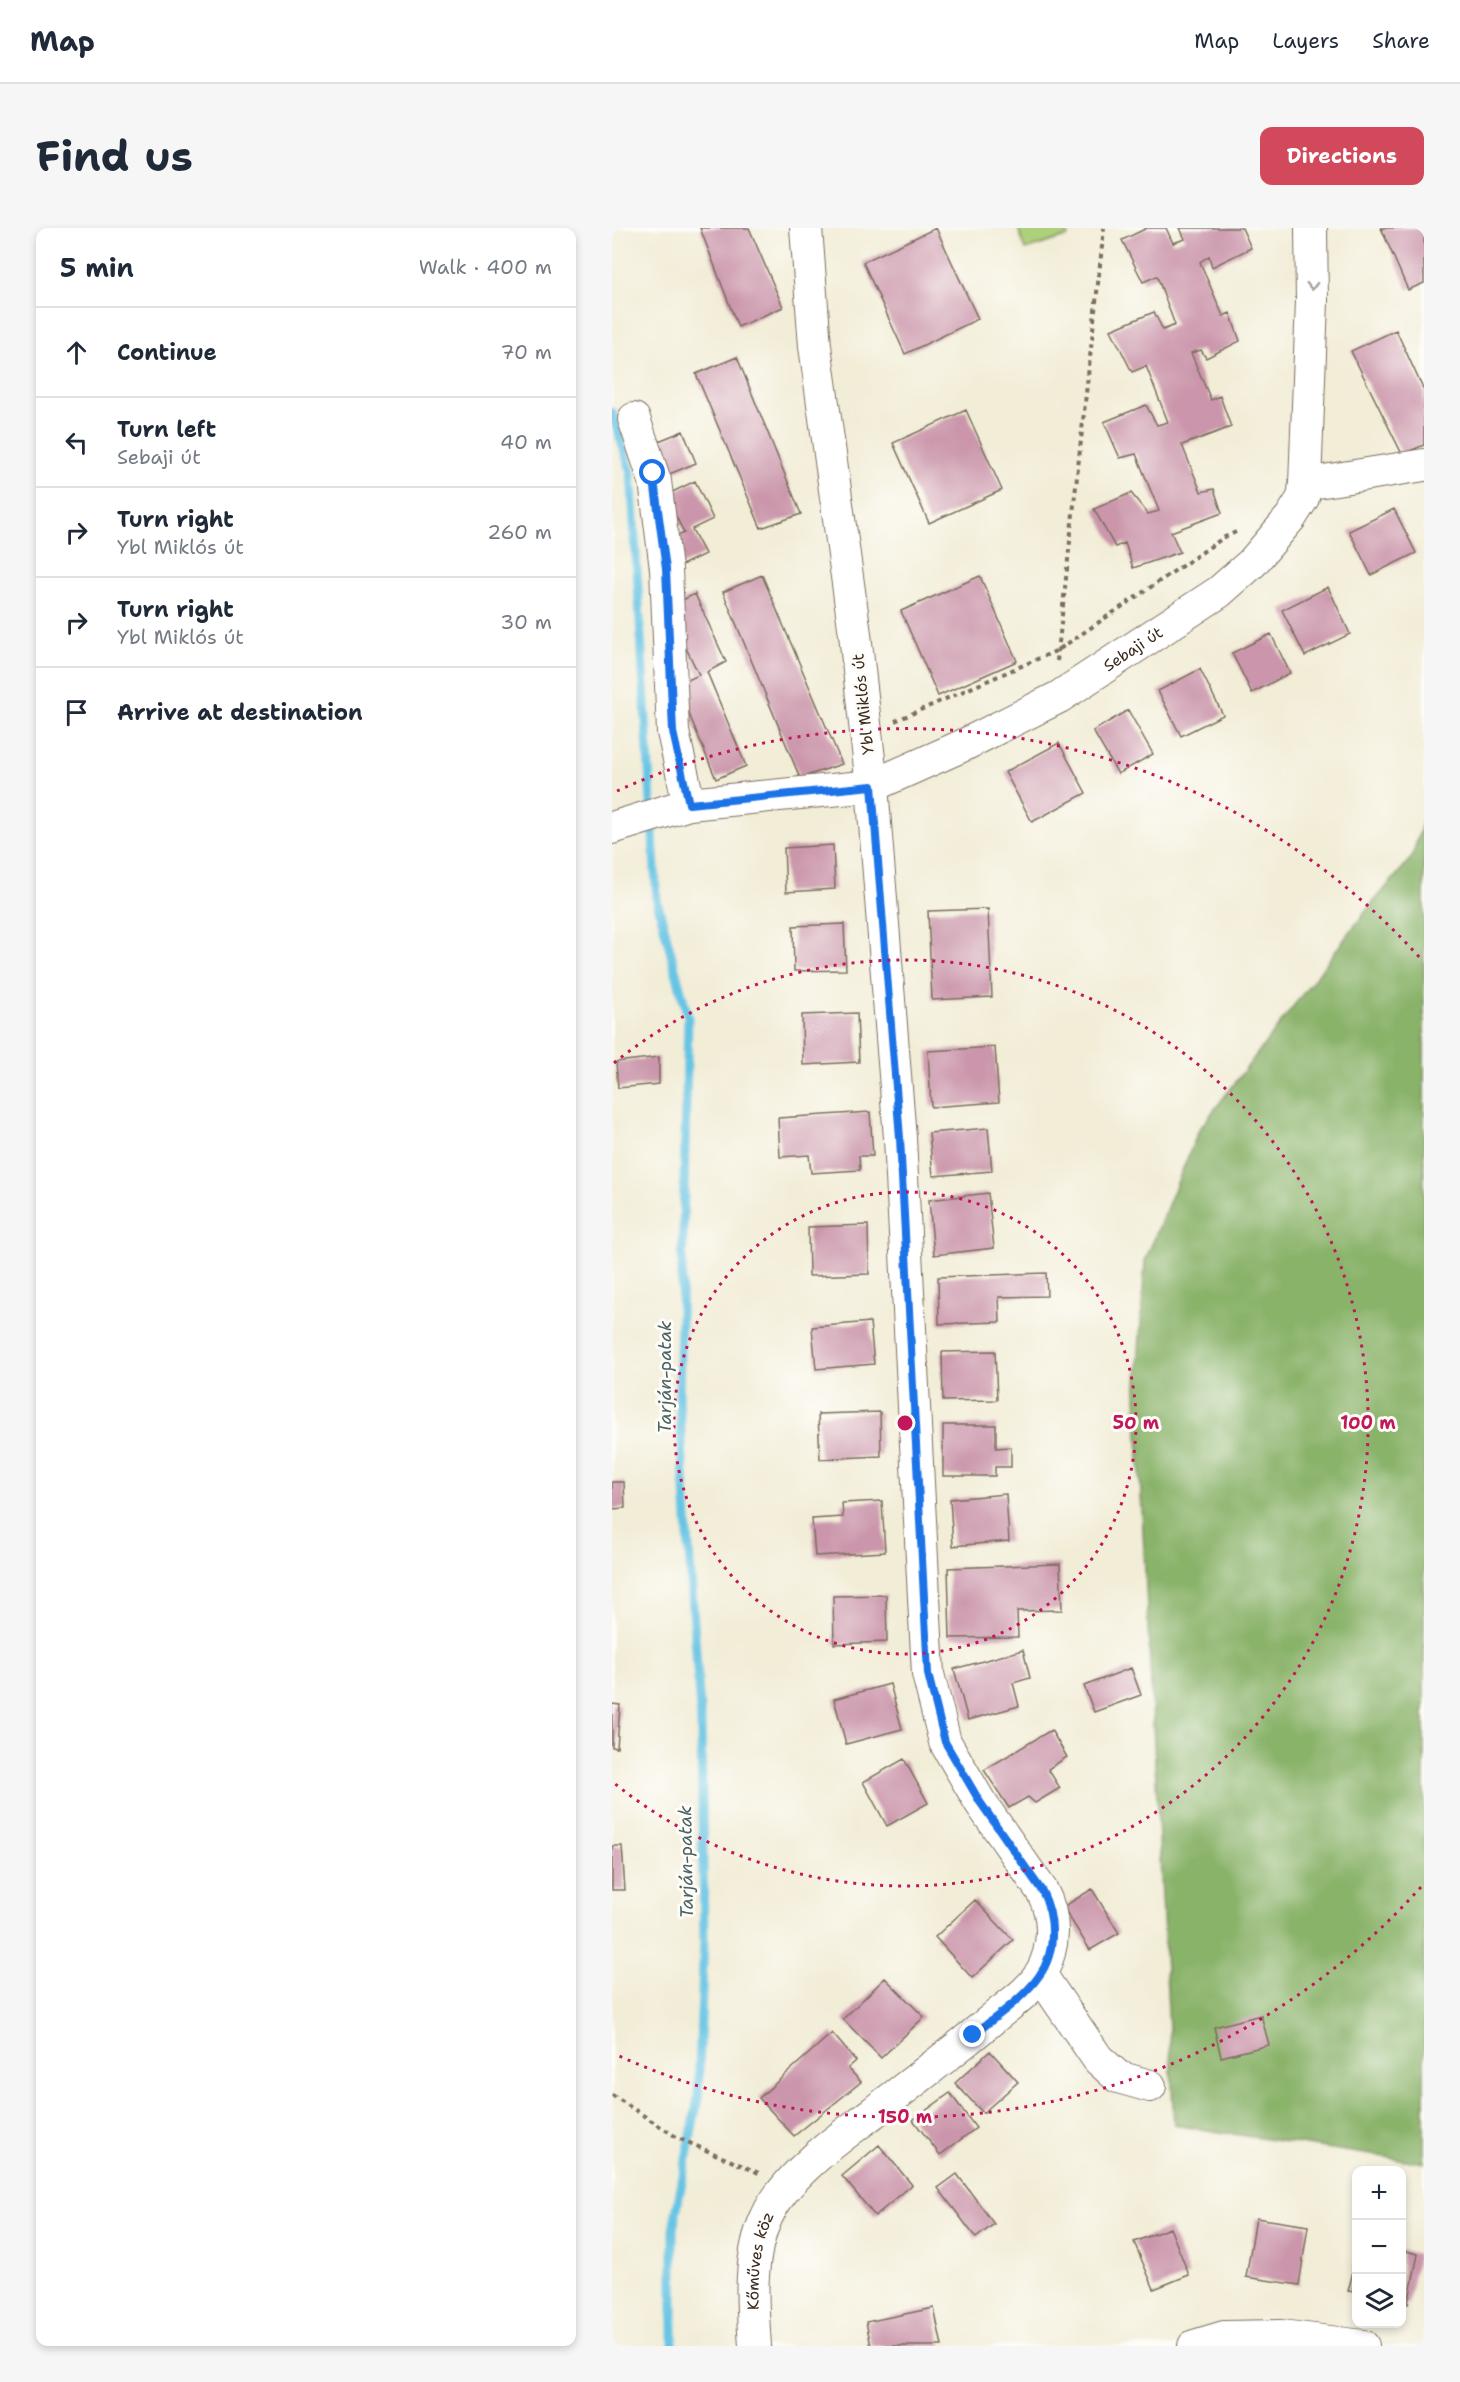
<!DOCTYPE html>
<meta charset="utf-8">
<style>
:root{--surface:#fff;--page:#f6f6f7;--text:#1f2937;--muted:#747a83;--line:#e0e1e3;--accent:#d1495b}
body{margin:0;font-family:"Shantell Sans",sans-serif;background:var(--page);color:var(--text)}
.controls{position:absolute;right:18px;bottom:18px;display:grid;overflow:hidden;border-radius:12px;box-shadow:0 3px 9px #0003}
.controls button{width:54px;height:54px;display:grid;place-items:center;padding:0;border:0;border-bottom:2px solid var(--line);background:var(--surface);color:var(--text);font:30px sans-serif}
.stop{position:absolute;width:18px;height:18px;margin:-14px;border:4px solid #1a73e8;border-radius:50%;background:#fff}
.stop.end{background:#1a73e8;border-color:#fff;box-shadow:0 2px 6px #0008}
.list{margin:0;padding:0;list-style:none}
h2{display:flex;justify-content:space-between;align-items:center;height:78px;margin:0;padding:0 24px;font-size:26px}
h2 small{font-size:20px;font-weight:400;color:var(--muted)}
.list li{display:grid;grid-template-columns:39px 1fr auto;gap:18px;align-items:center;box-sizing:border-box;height:90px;padding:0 24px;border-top:2px solid var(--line)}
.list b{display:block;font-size:22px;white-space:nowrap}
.list p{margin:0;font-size:20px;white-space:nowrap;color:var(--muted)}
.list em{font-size:20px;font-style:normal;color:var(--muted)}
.icon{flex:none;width:33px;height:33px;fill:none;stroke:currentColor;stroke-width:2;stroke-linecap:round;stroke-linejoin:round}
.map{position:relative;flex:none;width:812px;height:2118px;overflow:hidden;border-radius:12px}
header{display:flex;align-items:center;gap:36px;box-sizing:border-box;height:84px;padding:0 30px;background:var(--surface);border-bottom:2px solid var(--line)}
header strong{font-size:28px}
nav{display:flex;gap:33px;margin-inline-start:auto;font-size:21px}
.intro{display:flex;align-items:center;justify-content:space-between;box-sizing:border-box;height:144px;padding:0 36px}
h1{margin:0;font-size:42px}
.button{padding:15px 27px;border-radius:12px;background:var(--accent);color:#fff;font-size:21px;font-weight:700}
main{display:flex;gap:36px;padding:0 36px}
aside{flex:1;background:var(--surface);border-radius:12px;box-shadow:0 3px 9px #0003}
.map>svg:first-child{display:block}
.green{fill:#add17a;stroke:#747e4c;stroke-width:1.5}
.forest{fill:#8ab36a;stroke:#626e44;stroke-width:1.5}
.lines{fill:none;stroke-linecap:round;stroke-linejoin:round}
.stream{stroke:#66c4e4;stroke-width:9}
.building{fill:#cb96ab}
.minor-casing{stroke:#7b6e5f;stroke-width:34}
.path{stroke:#7b6e5f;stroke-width:4;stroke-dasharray:4.5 4.5;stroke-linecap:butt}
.minor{stroke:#fff;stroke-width:32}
.oneway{stroke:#a79f9a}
.route{stroke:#1a73e8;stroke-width:8}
.ring{fill:none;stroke:#c2185b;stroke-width:3;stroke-dasharray:3 6}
.labels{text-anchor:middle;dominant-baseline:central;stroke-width:6;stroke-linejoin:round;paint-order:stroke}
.street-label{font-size:16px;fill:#3b2a1e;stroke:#fdfcf7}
.water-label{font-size:18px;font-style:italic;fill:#4a6063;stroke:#fdfcf7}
.centre{fill:#c2185b;stroke:#fdfcf7;stroke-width:3}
.ring-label{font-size:18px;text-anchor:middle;font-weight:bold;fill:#c2185b;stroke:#fdfcf7;stroke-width:6;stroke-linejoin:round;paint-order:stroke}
</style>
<header>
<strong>Map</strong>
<nav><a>Map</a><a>Layers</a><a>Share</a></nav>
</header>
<div class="intro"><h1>Find us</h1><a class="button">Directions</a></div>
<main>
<aside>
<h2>5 min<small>Walk · 400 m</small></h2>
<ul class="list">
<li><svg class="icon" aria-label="ahead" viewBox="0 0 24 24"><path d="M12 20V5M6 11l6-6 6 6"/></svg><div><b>Continue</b></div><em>70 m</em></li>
<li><svg class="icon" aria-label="left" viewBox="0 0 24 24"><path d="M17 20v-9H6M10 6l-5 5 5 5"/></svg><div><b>Turn left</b><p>Sebaji út</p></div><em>40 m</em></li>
<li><svg class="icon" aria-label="right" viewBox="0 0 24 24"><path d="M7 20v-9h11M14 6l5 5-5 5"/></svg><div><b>Turn right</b><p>Ybl Miklós út</p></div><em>260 m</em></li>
<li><svg class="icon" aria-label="right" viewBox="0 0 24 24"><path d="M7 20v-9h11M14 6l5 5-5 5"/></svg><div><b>Turn right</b><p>Ybl Miklós út</p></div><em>30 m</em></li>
<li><svg class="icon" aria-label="arrive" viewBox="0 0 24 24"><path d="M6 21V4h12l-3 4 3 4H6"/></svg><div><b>Arrive at destination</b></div></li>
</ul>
</aside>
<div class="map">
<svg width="812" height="2118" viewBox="0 0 812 2118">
<rect width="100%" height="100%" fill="#fdfcf7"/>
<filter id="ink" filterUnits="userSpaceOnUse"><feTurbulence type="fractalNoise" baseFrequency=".0167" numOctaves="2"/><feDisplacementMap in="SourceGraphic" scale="12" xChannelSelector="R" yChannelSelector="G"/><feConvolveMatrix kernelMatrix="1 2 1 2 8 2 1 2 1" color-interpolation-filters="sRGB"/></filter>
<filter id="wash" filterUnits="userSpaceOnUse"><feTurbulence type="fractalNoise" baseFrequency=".008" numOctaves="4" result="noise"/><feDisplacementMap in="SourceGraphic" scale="24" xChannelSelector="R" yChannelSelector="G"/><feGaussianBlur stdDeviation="1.35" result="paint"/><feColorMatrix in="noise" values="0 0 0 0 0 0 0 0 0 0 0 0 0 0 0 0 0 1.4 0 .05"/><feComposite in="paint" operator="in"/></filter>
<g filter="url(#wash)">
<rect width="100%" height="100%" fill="#f2edd7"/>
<path class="green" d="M406 0H454L456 8 413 22Z"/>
<path class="forest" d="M812 589V1935L562 1897 524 1169 533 1033 587 902 754 683 800 629Z"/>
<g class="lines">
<path class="stream" d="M0 184 19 244 45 673 76 789 67 1173 89 1498 92 1711 86 1870 61 2001V2118"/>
</g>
<g id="blocks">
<path class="building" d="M88 0H137L171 79 126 99Z
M324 0 366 91 293 126 251 34Z
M535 0H554L561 15 573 11 568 0H630L639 20 600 39 597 28 588 34 611 88 618 85 628 113 594 130 589 122 579 125 599 172 608 168 619 199 570 217 589 264 602 261 610 285 559 304 568 324 521 340 513 315 503 319 482 281 519 265 536 286 547 283 524 226 508 230 492 194 534 177 545 197 556 194 534 138 520 144 499 102 542 84 551 102 563 97 545 48 531 54 510 12Z
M769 0H812V55L796 62Z
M784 102 812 163V217L790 226 739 123Z
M125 129 189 286 149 300 84 146Z
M354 182 390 262 317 295 281 215Z
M71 203 84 235 55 247 42 215Z
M83 253 101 291 80 301 93 326 66 339 54 313 72 305 54 267Z
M782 281 804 325 759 347 737 303Z
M150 347 230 536 188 550 111 364Z
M368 348 405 433 326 468 289 383Z
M716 359 738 406 693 428 670 382Z
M83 366 114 434 95 444 134 538 104 551 65 457 87 447 65 401 60 377Z
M659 406 678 445 640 465 620 425Z
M588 441 611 487 569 508 546 463Z
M516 482 541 526 506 546 481 503Z
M447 515 474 565 420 594 393 544Z
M221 617 223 661 174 664 172 620Z
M376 681 380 769 320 772 316 683Z
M232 696 234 742 182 743 181 698Z
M245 785 247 834 191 837 190 787Z
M383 819 387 874 319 879 316 823Z
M47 829V856L6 860 4 834Z
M258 884 261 928H247L248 942 199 945 197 927 168 929 166 890Z
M376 900 380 943 321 948 317 905Z
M376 965 382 1020 322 1027 317 972Z
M256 997 257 1046 197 1048 196 999Z
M434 1045 435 1068 387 1069 388 1094 327 1096 326 1049Z
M258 1094 262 1136 204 1141 200 1099Z
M383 1123 385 1172 331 1173 330 1124Z
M268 1184 269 1228 208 1231 206 1186Z
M331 1197H384V1220L399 1219V1239H383V1248H331Z
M0 1254H12L13 1280 0 1281Z
M394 1266 397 1313 341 1318 338 1271Z
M270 1273 273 1324 203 1328 200 1291 231 1289 230 1275Z
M448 1336 450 1382 405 1383 406 1409 338 1410 336 1340Z
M274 1367 275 1414 222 1416 221 1368Z
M411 1422 418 1450 401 1455 407 1478 356 1492 342 1441Z
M519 1440 529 1467 482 1484 472 1458Z
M278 1456 290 1501 234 1516 222 1471Z
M0 1476 8 1477 5 1520 0 1519Z
M439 1502 455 1529 436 1541 448 1560 423 1575 416 1569 397 1580 372 1542Z
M292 1531 316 1575 275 1598 251 1554Z
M0 1618H10L13 1662H0Z
M480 1661 507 1705 478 1722 451 1679Z
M363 1672 401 1712 360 1750 323 1709Z
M273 1750 312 1789 269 1830 231 1791Z
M649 1787 657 1817 609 1829 602 1799Z
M220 1805 244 1833 236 1840 249 1854 182 1908 147 1870Z
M378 1823 406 1854 371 1885 343 1855Z
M338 1865 364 1900 328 1927 301 1892Z
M267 1917 300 1957 263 1988 230 1948Z
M345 1946 382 1996 364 2010 326 1960Z
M644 1990 696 1998 687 2057 634 2049Z
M558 2000 577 2047 542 2061 522 2014Z
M790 2022 806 2026 796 2076 790 2074Z
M744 2032V2064L736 2063Z
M322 2080 330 2118H259L254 2094Z"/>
</g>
</g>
<g filter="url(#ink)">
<use href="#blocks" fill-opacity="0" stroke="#7b6e5f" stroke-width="1.5"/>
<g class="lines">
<defs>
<g id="minor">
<path d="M22 191 43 253 54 341 61 504 77 576"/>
<path d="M693 256 812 237"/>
<path id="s1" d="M0 600 77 576 260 558 352 517 447 469 607 364 640 335 679 289 691 270 693 256 700 73 699 0"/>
<path d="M428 1746 486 1831 506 1849 538 1858"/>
<path id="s2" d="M143 2118C140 2075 136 2028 155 1988 173 1949 223 1913 258 1887 298 1856 340 1825 379 1792 395 1778 418 1764 429 1745 443 1719 444 1689 430 1663L368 1574 333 1514 316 1446 288 910 260 558 243 406 203 118 194 0"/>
<path d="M582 2118 612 2109 669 2108 751 2118"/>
</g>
</defs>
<use href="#minor" class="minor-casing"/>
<path class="path" d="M445 433 492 0
M283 493 446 422 611 310 624 304
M0 1867 66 1910 147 1945"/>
<use href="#minor" class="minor"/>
</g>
<defs><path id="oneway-chevron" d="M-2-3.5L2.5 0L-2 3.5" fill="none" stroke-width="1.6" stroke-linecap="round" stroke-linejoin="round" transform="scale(1.5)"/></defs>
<use class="oneway" href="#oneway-chevron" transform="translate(700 58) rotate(89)"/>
</g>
<g class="lines" filter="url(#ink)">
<path class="route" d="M41 245 54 341 61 504 77 576 260 558 288 910 316 1446 333 1514 368 1574 430 1663C443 1689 445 1723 427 1748 411 1771 383 1789 361 1807"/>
</g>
<g class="ring">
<circle cx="293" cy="1195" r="231"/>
<path d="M2 835A463 463 0 1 1 2 1555"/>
<path d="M809 1659A694 694 0 0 1 5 1827M5 563A694 694 0 0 1 809 731"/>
</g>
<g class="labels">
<g class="street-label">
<text stroke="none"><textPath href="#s1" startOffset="560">Sebaji út</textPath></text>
<text transform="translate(251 476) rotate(-96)">Ybl Miklós út</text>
<text stroke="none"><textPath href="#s2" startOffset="86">Kőműves köz</textPath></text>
</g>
<g class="water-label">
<text transform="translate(53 1149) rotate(-90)">Tarján-patak</text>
<text transform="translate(74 1634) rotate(-91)">Tarján-patak</text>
</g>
</g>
<circle cx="293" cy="1195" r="9" class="centre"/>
<g class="ring-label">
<text x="524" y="1201">50 m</text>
<text x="756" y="1201">100 m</text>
<text x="293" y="1895">150 m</text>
</g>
</svg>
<div class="controls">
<button>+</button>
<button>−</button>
<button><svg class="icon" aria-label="layers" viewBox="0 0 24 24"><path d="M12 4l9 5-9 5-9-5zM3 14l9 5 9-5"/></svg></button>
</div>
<div class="stop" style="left:41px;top:245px"></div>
<div class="stop end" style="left:361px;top:1807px"></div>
</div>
</main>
